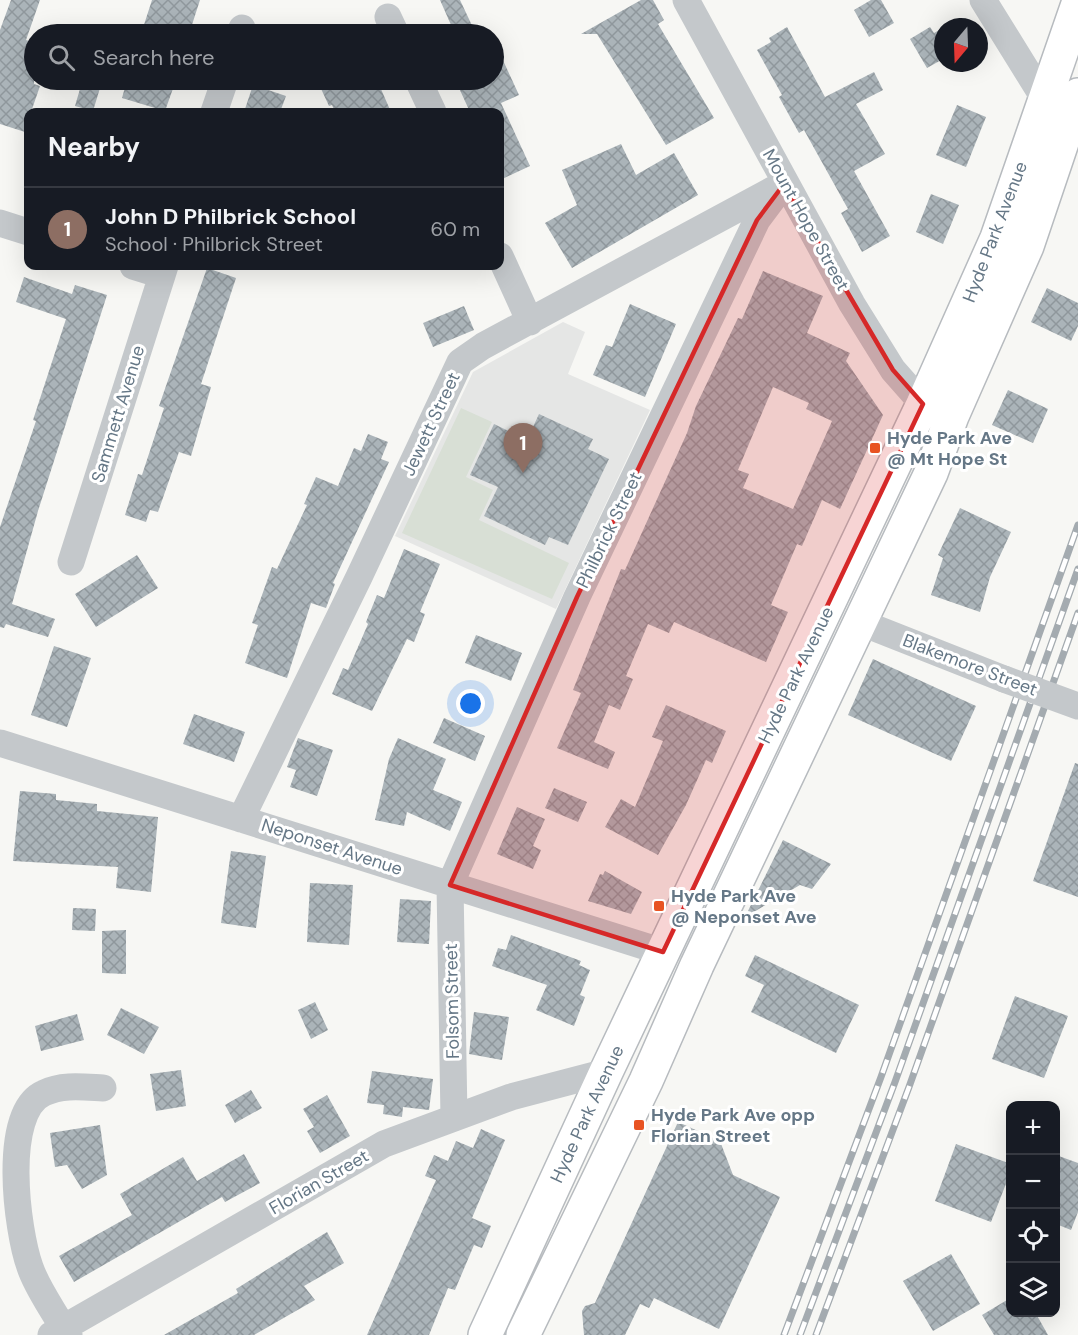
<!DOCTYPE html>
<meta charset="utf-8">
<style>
:root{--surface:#171b24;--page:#20242c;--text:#f1f3f6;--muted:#9ea1a6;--line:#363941;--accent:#e85322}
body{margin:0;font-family:"DM Sans",sans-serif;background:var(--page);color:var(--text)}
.controls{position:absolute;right:18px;bottom:18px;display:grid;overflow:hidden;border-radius:12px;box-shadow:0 6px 24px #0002}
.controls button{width:54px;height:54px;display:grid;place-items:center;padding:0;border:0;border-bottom:2px solid var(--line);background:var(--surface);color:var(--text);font:30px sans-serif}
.compass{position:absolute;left:934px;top:18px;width:54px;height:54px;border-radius:50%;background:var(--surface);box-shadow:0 6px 24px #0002;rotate:199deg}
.you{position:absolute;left:471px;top:704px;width:21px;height:21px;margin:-15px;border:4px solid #fff;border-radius:50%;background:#1a73e8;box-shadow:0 0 0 9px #1a73e833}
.badge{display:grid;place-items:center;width:39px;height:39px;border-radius:50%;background:var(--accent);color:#fff;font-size:20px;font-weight:700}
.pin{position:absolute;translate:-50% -50px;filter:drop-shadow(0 2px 3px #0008)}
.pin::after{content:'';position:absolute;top:32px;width:21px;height:18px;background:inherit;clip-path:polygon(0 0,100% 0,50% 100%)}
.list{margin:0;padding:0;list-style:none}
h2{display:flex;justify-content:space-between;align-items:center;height:78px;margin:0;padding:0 24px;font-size:26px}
h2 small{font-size:20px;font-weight:400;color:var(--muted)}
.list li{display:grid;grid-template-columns:39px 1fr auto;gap:18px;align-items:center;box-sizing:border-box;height:84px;padding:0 24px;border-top:2px solid var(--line)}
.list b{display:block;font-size:22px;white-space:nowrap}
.list p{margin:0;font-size:20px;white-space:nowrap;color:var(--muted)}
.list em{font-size:20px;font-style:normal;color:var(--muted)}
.icon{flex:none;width:33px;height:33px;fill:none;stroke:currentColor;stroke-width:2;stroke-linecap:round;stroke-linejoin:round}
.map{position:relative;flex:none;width:1078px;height:1335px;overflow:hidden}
.search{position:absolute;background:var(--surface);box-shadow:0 6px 24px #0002;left:24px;top:24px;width:480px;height:66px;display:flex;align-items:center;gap:15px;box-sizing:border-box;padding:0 21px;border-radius:33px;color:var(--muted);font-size:22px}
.panel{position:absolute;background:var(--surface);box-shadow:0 6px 24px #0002;left:24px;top:108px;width:480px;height:162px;border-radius:12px}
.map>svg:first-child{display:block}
.built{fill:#e5e6e5}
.park{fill:#d8dfd5}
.building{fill:url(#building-cross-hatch);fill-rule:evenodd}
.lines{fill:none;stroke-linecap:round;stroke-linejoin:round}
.primary-casing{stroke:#b7bbbf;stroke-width:36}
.street{stroke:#c4c8cb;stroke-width:27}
.primary{stroke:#fff;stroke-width:33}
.rail-casing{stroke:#a4abb0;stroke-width:7}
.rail{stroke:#fff;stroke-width:4.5;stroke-dasharray:14;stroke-linecap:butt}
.street-bridge{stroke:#c4c8cb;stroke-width:27}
.marked{fill:#d62828;fill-opacity:0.2;stroke:#d62828;stroke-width:4.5;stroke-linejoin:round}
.poi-dot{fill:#e85322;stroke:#fff;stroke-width:2}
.labels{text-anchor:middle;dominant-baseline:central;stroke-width:6;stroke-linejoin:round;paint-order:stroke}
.street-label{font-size:18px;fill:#657786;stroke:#fff}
.poi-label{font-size:18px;font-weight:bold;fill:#657786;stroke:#fff;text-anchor:start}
</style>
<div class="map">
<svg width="1078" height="1335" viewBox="0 0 1078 1335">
<defs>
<pattern id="building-cross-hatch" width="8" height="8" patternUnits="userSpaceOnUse" patternTransform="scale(1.5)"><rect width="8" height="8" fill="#abb4b9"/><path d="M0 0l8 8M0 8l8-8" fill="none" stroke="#8f979c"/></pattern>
</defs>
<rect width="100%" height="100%" fill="#f7f7f4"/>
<path class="built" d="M563 322 585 332 568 374 650 410 556 609 395 536 473 372Z"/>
<path class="park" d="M461 408 492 422 466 477 493 490 479 520 569 563 552 599 402 533Z"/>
<path class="building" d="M11 0H40L26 40 34 43V84L40 86 31 112H28L25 132 0 124V30Z
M152 0H200L189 34H141Z
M440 0H460L476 34H455Z
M641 0H653L664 20 658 24 714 118 666 145 597 34H581Z
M871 0H881L894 23 869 37 854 10Z
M787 27 825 97 874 72 883 90 856 104 885 154 854 171 890 236 862 252 841 213 848 209 804 130 799 133 779 97 782 95 757 50 771 42 769 38Z
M930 27 934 33 943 28V59L927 68 910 39Z
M494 41 519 95 501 103 530 166 500 180V112H470L459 88 479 80H494Z
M127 80H176L165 111 122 98Z
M317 80H377L391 112H335L332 105 329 106Z
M82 82 100 88 93 111 75 106Z
M253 85 286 96 280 112H244Z
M957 105 986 117 966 167 936 155Z
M621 144 636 175 674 153 698 195 572 268 545 223 577 205 562 170Z
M931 194 959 205 943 244 916 232Z
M207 268 236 278 201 384 211 387 191 456 179 452 158 512 150 510 146 522 125 515 138 474 142 475 164 408 159 406Z
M763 271 823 296 807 333 850 353 846 361 883 415 840 509 822 500 802 546 797 544 771 605 788 612 766 662 674 622 669 633 648 624 626 676 633 679 620 710 609 705 594 742 615 752 608 769 557 748 581 693 573 690 621 569 625 570 687 433 696 406 738 318 742 319ZM773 387 809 403 806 409 832 421 793 509 743 488 749 474 738 470Z
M24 277 72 294 75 285 107 295 38 511 12 604 55 619 48 637 6 624 4 628 0 627V527L36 421 33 420 66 319 16 302Z
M1047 288 1078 303V326L1071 341 1031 322Z
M630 304 676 324 645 397 593 375 606 345 612 347Z
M464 306 474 330 433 347 423 323Z
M1008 390 1048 409 1033 443 992 425Z
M539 414 593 439 588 449 609 459 568 545 549 537 545 545 484 516 498 487 470 475 494 424 527 440Z
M368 434 388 442 381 459 389 462 333 583 335 584 326 608 311 603 287 678 245 663 258 625 252 623 272 567 277 569 307 505 304 504 316 477 338 486 354 448 361 451Z
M960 508 1011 532 990 577 980 612 931 595 943 558 938 555Z
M404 549 440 564 420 612 425 614 414 642 407 639 372 711 332 694 343 668 348 670 368 624 366 622 377 595 384 598Z
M137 555 158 588 96 627 75 594Z
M476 635 522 653 511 681 465 663Z
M54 646 91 658 67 727 31 715Z
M873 659 976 706 951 761 848 715Z
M666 705 726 731 712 763 706 760 686 805 658 855 605 827 621 799 635 807 663 741 652 737Z
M194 714 245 732 234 762 183 744Z
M444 718 485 736 475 761 433 743Z
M298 738 333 750 317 796 290 787 296 770 287 767Z
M398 738 446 759 433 790 462 802 450 831 407 812 404 826 375 820 389 759Z
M1075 763 1078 764V897L1033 881Z
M554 788 587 802 578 822 545 808Z
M20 791 56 794V800L97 804V811L158 817 151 892 116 888 118 867 13 861Z
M517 807 545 819 533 846 541 850 533 869 497 854Z
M783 840 831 864 812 889 800 885 745 917Z
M231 851 266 856 256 928 221 923Z
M605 871 642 892 631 914 588 901 600 874 603 875Z
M310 883 353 885 349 945 307 942Z
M400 899 431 901 429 944 397 942Z
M73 908 96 909 95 931 72 930Z
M126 930V974L102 973V931Z
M511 935 581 961 579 965 590 970 580 995 585 997 574 1026 536 1010 547 985 492 966 498 948 506 950Z
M755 955 859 1005 836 1053 751 1012 764 985 745 976Z
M1015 996 1068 1016 1044 1078 992 1059Z
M315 1002 328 1030 311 1039 298 1010Z
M121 1008 159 1027 144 1054 107 1035Z
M474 1012 509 1017 502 1060 469 1054Z
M77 1014 84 1040 41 1051 35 1026Z
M181 1070 186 1106 156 1111 150 1074Z
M372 1071 433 1079 429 1110 403 1107 402 1117 383 1114 384 1105 367 1103Z
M251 1090 262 1108 235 1123 225 1105Z
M327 1095 350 1136 320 1153 307 1131 314 1127 303 1109Z
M678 1122 720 1141 733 1175 780 1197 719 1329 654 1298 649 1308 640 1304 625 1335H584L582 1311 585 1306 595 1303Z
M100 1125 107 1175 82 1189 67 1165 55 1167 50 1133Z
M481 1129 505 1140 472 1218 491 1226 482 1248 474 1245 455 1290 448 1288 429 1335H367L436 1180 425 1176 434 1155 448 1161 456 1141 473 1148Z
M956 1144 1011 1164V1171L991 1222 935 1201Z
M244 1154 260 1183 225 1202 222 1197 74 1282 59 1256 132 1215 120 1194 183 1157 197 1181Z
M1056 1155 1078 1163V1212L1071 1230 1056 1224Z
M327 1232 344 1263 304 1286 315 1300 254 1335H164L238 1293 236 1289Z
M951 1254 980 1304 933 1331 903 1281Z
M1007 1300 1011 1312H1035L1048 1335H994L982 1315Z"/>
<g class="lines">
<defs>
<path id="primary" d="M485 1335 606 1072 923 404 997 238 1078 4
M523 1335 646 1081 697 965 931 473 952 416 1027 246 1078 95"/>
</defs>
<use href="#primary" class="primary-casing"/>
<path class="street" d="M686 0 852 304 893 370 923 404 940 411
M983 0 1045 100 1060 106
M388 17 396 34
M240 34 242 28
M418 80 433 112
M214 112 225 80
M0 223 28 232
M500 256 530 322
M133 266 162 275
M71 562 165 266
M862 623 1004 679
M0 743 663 952
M241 819 359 577 460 362 483 346 778 187
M454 1118 450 885 577 597 757 220 784 184
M51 1335 384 1144 511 1097 606 1072
M69 1335 63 1328C52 1308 37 1288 30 1267 17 1231 1 1112 44 1093 62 1084 84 1087 103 1088"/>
<use href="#primary" class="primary"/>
<defs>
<path id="rail" d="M784 1335 881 1077 1078 525
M800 1335 895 1082 1078 569
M816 1335 909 1087 1078 613"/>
</defs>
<use href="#rail" class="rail-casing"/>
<use href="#rail" class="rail"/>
<path class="street-bridge" d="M1004 679 1078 706"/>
</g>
<path class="marked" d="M784 184 893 370 923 404 663 952 450 885 577 597 757 220Z"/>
<g class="poi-dot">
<rect x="869" y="442" width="12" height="12" rx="3"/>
<rect x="653" y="900" width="12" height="12" rx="3"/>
<rect x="633" y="1119" width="12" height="12" rx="3"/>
</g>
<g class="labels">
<g class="street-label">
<text transform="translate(806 220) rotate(61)">Mount Hope Street</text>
<text transform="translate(995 232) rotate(-69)">Hyde Park Avenue</text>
<text transform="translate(118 414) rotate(-73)">Sammett Avenue</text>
<text transform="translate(431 424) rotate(-65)">Jewett Street</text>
<text transform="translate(609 530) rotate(-64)">Philbrick Street</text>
<text transform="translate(970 665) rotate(21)">Blakemore Street</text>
<text transform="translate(796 675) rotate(-64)">Hyde Park Avenue</text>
<text transform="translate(332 847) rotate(18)">Neponset Avenue</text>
<text transform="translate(452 1001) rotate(-91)">Folsom Street</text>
<text transform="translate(587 1114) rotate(-65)">Hyde Park Avenue</text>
<text transform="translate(319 1182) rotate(-30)">Florian Street</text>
</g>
<g class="poi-label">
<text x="887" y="438">Hyde Park Ave<tspan x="887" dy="21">@ Mt Hope St</tspan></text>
<text x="671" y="896">Hyde Park Ave<tspan x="671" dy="21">@ Neponset Ave</tspan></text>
<text x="651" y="1115">Hyde Park Ave opp<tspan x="651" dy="21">Florian Street</tspan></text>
</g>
</g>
</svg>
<div class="controls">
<button>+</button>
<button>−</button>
<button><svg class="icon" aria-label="locate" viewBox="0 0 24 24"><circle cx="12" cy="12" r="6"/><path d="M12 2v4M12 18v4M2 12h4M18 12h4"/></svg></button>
<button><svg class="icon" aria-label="layers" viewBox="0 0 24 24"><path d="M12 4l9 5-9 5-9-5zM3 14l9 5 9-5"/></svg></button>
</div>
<svg class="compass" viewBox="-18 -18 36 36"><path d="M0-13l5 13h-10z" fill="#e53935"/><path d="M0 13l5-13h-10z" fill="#9ea1a6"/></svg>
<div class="you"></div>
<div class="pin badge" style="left:523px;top:473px;background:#8d6e63">1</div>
<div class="search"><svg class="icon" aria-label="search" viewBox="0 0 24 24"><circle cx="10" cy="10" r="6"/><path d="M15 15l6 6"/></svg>Search here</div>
<section class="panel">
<h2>Nearby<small></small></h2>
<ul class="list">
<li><span class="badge" style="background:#8d6e63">1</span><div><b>John D Philbrick School</b><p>School · Philbrick Street</p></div><em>60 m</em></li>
</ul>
</section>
</div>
